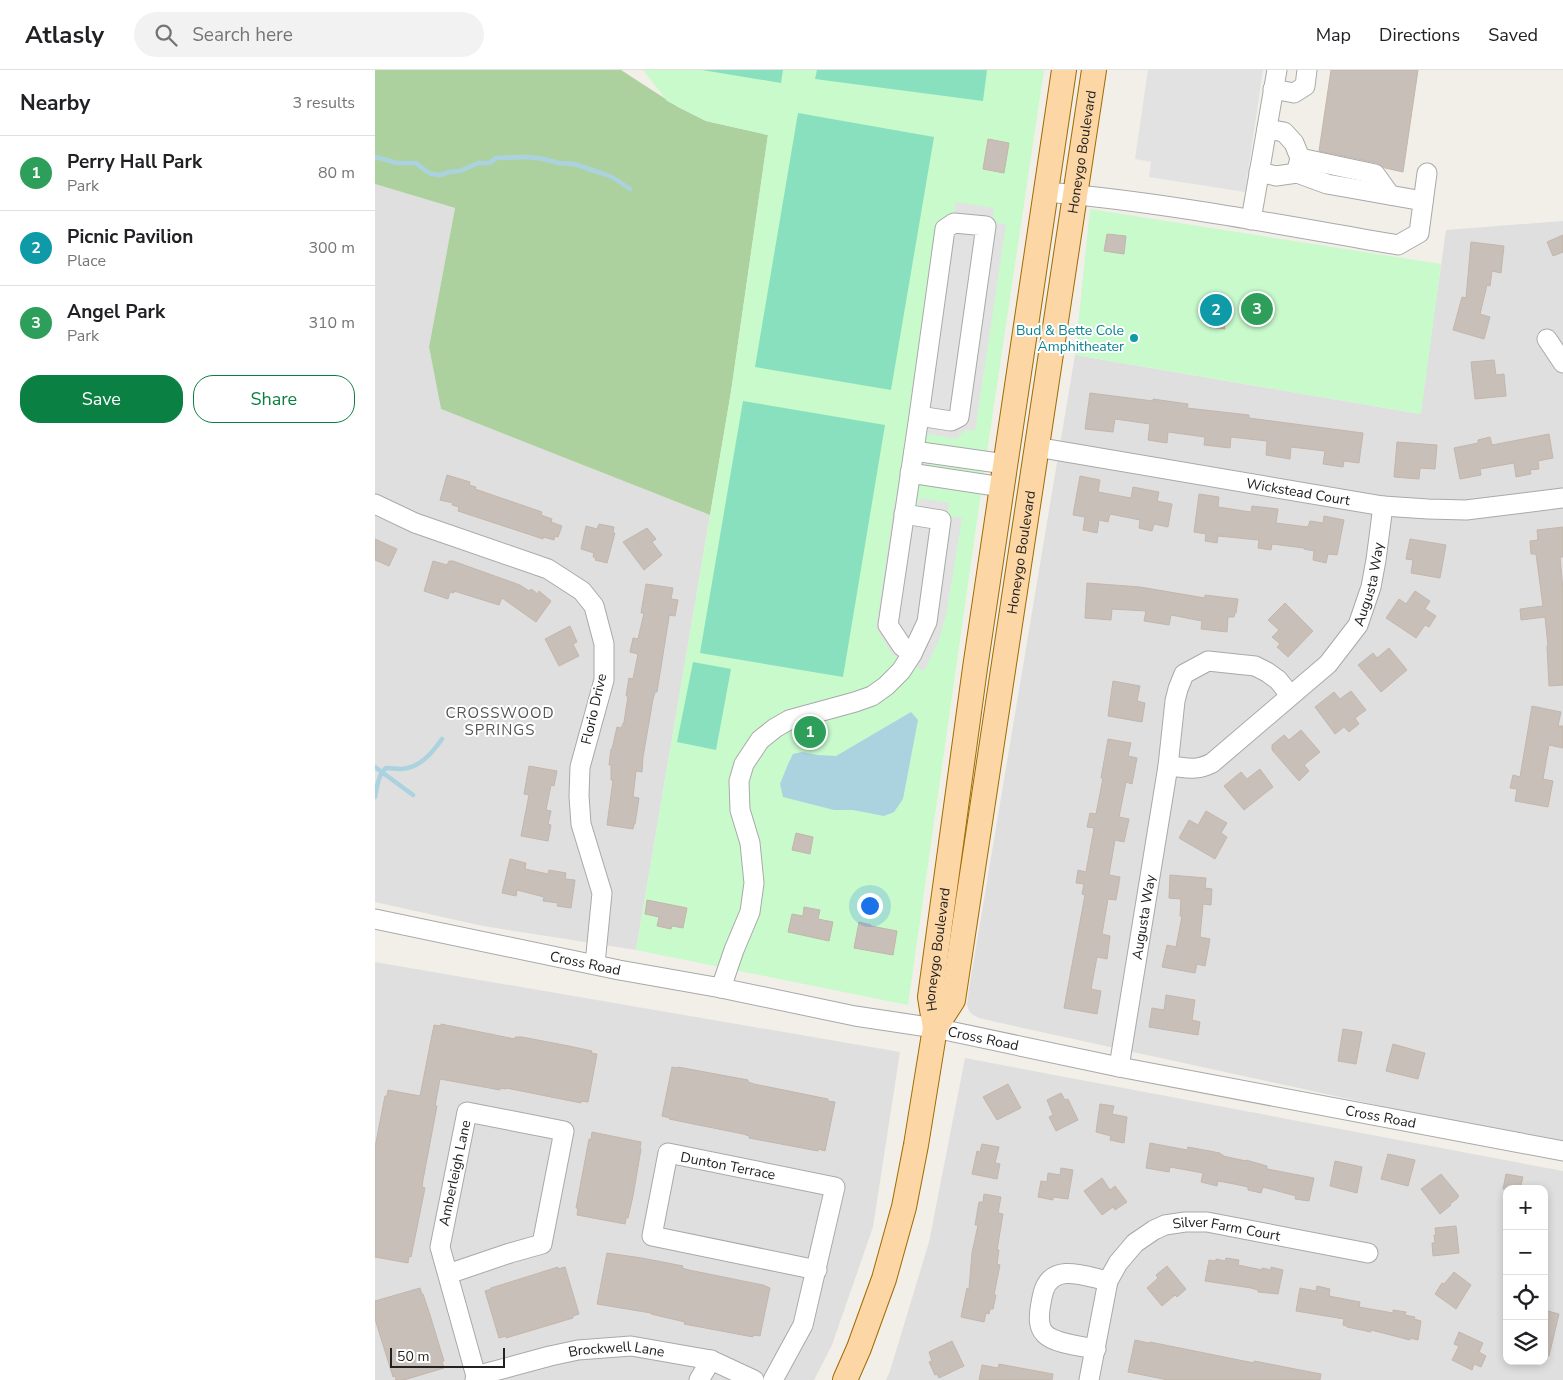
<!DOCTYPE html>
<meta charset="utf-8">
<style>
:root{--surface:#fff;--page:#f2f2f2;--text:#202124;--muted:#757577;--line:#e0e0e0;--accent:#0b8043}
body{margin:0;font-family:"Nunito Sans",sans-serif;background:var(--page);color:var(--text)}
.controls{position:absolute;right:15px;bottom:15px;display:grid;overflow:hidden;border-radius:10px;box-shadow:0 2px 8px #0003}
.controls button{width:45px;height:45px;display:grid;place-items:center;padding:0;border:0;border-bottom:1px solid var(--line);background:var(--surface);color:var(--text);font:25px sans-serif}
.scale{position:absolute;left:15px;bottom:12px;width:115px;box-sizing:border-box;padding-left:5px;border:2px solid #222;border-top:0;font-size:14px;line-height:18px;white-space:nowrap;color:#222;-webkit-text-stroke:4px #fff;paint-order:stroke}
.you{position:absolute;left:494px;top:835px;width:18px;height:18px;margin:-12px;border:4px solid #fff;border-radius:50%;background:#1a73e8;box-shadow:0 0 0 8px #1a73e833}
.badge{display:grid;place-items:center;width:32px;height:32px;border-radius:50%;background:var(--accent);color:#fff;font-size:16px;font-weight:700}
.pin{position:absolute;translate:-50% -50%;border:2px solid #fff;box-shadow:0 1px 5px #0006}
.list{margin:0;padding:0;list-style:none}
h2{display:flex;justify-content:space-between;align-items:center;height:65px;margin:0;padding:0 20px;font-size:21px}
h2 small{font-size:16px;font-weight:400;color:var(--muted)}
.list li{display:grid;grid-template-columns:32px 1fr auto;gap:15px;align-items:center;box-sizing:border-box;height:75px;padding:0 20px;border-top:1px solid var(--line)}
.list b{display:block;font-size:19px;white-space:nowrap}
.list p{margin:0;font-size:16px;white-space:nowrap;color:var(--muted)}
.list em{font-size:16px;font-style:normal;color:var(--muted)}
.actions{display:flex;gap:10px;padding:15px 20px}
.actions a{flex:1;padding:11px 0;border:1px solid var(--accent);border-radius:20px;text-align:center;font-size:18px;color:var(--accent)}
.actions .main{background:var(--accent);color:#fff}
.icon{flex:none;width:28px;height:28px;fill:none;stroke:currentColor;stroke-width:2;stroke-linecap:round;stroke-linejoin:round}
.map{position:relative;flex:none;width:1188px;height:1310px;overflow:hidden}
header{display:flex;align-items:center;gap:30px;box-sizing:border-box;height:70px;padding:0 25px;background:var(--surface);border-bottom:1px solid var(--line)}
header strong{font-size:24px}
nav{display:flex;gap:28px;margin-inline-start:auto;font-size:18px}
.search{width:350px;height:45px;background:var(--page);display:flex;align-items:center;gap:12px;box-sizing:border-box;padding:0 18px;border-radius:28px;color:var(--muted);font-size:19px}
main{display:flex}
aside{flex:1;background:var(--surface)}
.map>svg:first-child{display:block}
.residential{fill:#e0dfdf;fill-rule:evenodd}
.forest{fill:#add19e}
.park{fill:#c8facc}
.pitch{fill:#88e0be}
.parking{fill:#e2e2e2}
.water{fill:#aad3df}
.lines{fill:none;stroke-linecap:round;stroke-linejoin:round}
.stream{stroke:#aad3df;stroke-width:4.5}
.building{fill:#c7bfb8;stroke:#c4b6ab}
.minor-casing{stroke:#a9a9a9;stroke-width:21}
.major-casing{stroke:#a06b00;stroke-width:26}
.minor{stroke:#fff;stroke-width:19}
.major{stroke:#fcd6a4;stroke-width:24}
.culture-dot{fill:#0f9aa8;stroke:#fff;stroke-width:2}
.labels{text-anchor:middle;dominant-baseline:central;stroke-width:4;stroke-linejoin:round;paint-order:stroke}
.street-label{font-size:14px;fill:#222;stroke:#fff}
.culture-label{font-size:14px;fill:#0d838f;stroke:#fff;text-anchor:end}
.neighbourhood-label{font-size:15px;letter-spacing:1px;fill:#555;stroke:#fff}
</style>
<header>
<strong>Atlasly</strong>
<div class="search"><svg class="icon" aria-label="search" viewBox="0 0 24 24"><circle cx="10" cy="10" r="6"/><path d="M15 15l6 6"/></svg>Search here</div>
<nav><a>Map</a><a>Directions</a><a>Saved</a></nav>
</header>
<main>
<aside>
<h2>Nearby<small>3 results</small></h2>
<ul class="list">
<li><span class="badge" style="background:#2e9e5b">1</span><div><b>Perry Hall Park</b><p>Park</p></div><em>80 m</em></li>
<li><span class="badge" style="background:#0f9aa8">2</span><div><b>Picnic Pavilion</b><p>Place</p></div><em>300 m</em></li>
<li><span class="badge" style="background:#2e9e5b">3</span><div><b>Angel Park</b><p>Park</p></div><em>310 m</em></li>
</ul>
<div class="actions"><a class="main">Save</a><a>Share</a></div>
</aside>
<div class="map">
<svg width="1188" height="1310" viewBox="0 0 1188 1310">
<rect width="100%" height="100%" fill="#f2efe9"/>
<path class="residential" d="M0 114 80 138 54 277 66 339 335 445 261 880 108 856 0 832Z
M1188 151V1071L1079 1052 630 954 604 948 598 945 594 941 592 935 593 925 700 285 1045 344 1071 160Z
M0 892 525 982 498 1157 457 1275 439 1310H0Z
M590 988 1188 1101V1310H511L515 1301 554 1172ZM1132 1119H1169V1291H1132Z"/>
<path class="forest" d="M0 0H246L303 37 331 51 393 65 356 322 335 445 66 339 54 277 80 138 0 114Z"/>
<path class="park" d="M268 0H669L608 409 533 935 261 880 356 322 393 65 331 51 292 31Z
M715 139 1066 194 1046 344 700 285Z"/>
<path class="pitch" d="M327 0H408L406 13Z
M442 0H612L608 31 440 9Z
M423 43 559 67 516 320 380 297Z
M368 331 510 355 468 607 325 583Z
M318 592 356 599 341 680 302 672Z"/>
<path class="parking" d="M773 0H888L870 122 774 107 776 92 760 89Z
M581 132 618 138 619 151 631 155 600 361 590 360 581 369 532 360 563 155 579 146Z
M545 428 574 433 572 446 587 448 572 540 564 570 549 601 518 585 501 558 520 431 542 438Z"/>
<path class="water" d="M536 642 543 650 528 729 519 742 509 746 478 740H459L408 727 405 714 413 694 418 684 427 682 443 685 461 686Z"/>
<g class="lines">
<path class="stream" d="M0 87 22 93H41L51 101 57 104 65 105 74 102 85 101 103 93H115L121 88 153 87 169 89 184 93 199 94 226 103 237 107 255 119
M0 697 38 725
M0 727C2 717 3 705 11 698 16 698 21 699 26 699 45 698 57 683 67 669"/>
</g>
<path class="building" d="M956 0H1043L1028 102 1010 98 1002 93 944 81Z
M613 69 634 73 629 103 608 99Z
M732 164 751 166 749 184 729 181Z
M1188 165V182L1178 186 1172 172Z
M1096 172 1129 176 1126 203 1117 201 1115 216 1112 215 1105 244 1115 247 1109 269 1078 260 1087 227 1091 228Z
M842 227 851 229 856 236 855 246 848 250 850 259 835 257 826 244 829 229 834 232Z
M1119 290 1121 305 1129 304 1131 326 1100 329 1096 292Z
M715 323 778 331V329L813 334 812 338 874 345V348L988 363 984 393 969 391 968 397 948 394 950 381 916 377 915 389 891 385 892 371 856 367 855 378 829 375 830 367 793 362 792 373 773 370 775 354 740 349 738 362 710 359Z
M1174 364 1178 388 1163 391 1164 399 1155 400 1156 404 1141 407 1139 393 1105 399 1106 405 1085 409 1079 378 1103 373V370L1115 367 1117 375Z
M1022 372 1062 375 1060 399 1045 398 1044 409 1019 407Z
M72 405 95 412 94 415 101 417 100 419 167 442 166 445 177 449 176 452 187 456 183 467 180 466 179 470 168 467V469L83 441 84 437 77 435 78 433 65 430Z
M705 406 725 410 723 422 756 428 758 417 784 422 782 431 797 434 793 457 779 454 777 461 764 458 765 450 735 444 733 452 724 450 722 463 708 460 710 447 698 445Z
M824 424 844 427 843 437 876 442 877 436 903 439 901 453 933 457 935 451 948 453 949 446 969 450 962 485 953 484 951 493 938 490 939 481 929 479V478L897 474 896 480 883 478 884 470 843 466 842 473 830 471 831 464 819 462Z
M224 454 239 457 238 463H240L232 493 220 490 221 488 218 487 219 483 206 479 211 456 222 459Z
M1188 457V487H1185L1188 520V615L1174 616 1172 576H1173L1170 547 1146 550 1145 539 1168 536 1161 484H1156L1155 471 1163 470 1162 460Z
M272 458 281 469 277 472 287 485 269 500 248 472Z
M0 469 22 479 14 496 0 490Z
M1035 469 1071 475 1065 508 1036 503 1038 490 1031 489Z
M58 491 72 495 74 491H78L145 515 154 521 156 519 163 524 164 521 176 531 161 552 127 528 124 535 79 521V523L75 522 73 529 49 521Z
M712 513 765 517 830 528V525L863 529 861 543H860L859 547H853L852 562 826 559 827 551 796 545 794 555 769 551 771 541 737 539 736 550 710 548Z
M271 514 298 518 296 529 303 530 300 546 294 545V547L282 622H280L278 629 268 687 267 702 261 701 258 727 264 728 260 754H259L258 759 232 755 238 710H236V695H234L236 679H237L242 657 246 658 249 652 253 626H251L254 608 258 609 263 584 255 582 258 568 263 569 269 543H266Z
M1040 521 1055 531 1050 539 1061 546 1054 557 1050 555 1041 568 1011 548 1024 529 1031 534Z
M910 533 938 561 913 587 902 577 905 574 897 567 904 560 893 550Z
M195 556 202 572 198 574 204 586 184 596 170 569Z
M1014 578 1032 600 1006 622 983 595 998 583 1002 588Z
M738 611 765 616 762 631 770 633 767 652 733 646Z
M976 621 991 640 980 648 984 654 974 662 969 657 960 664 940 637 959 622 965 629Z
M1157 636 1186 642 1183 656H1188V678L1174 675 1168 709 1178 711 1173 737 1140 731 1142 719 1135 718 1138 705 1145 707Z
M926 660 945 682 929 695 934 701 924 711 897 680V675L909 665 914 670Z
M733 669 756 673 753 686 762 688 757 714 751 712 744 747 754 749 749 772 740 770 734 805 745 807 741 830 733 829 727 864 735 866 732 889 722 887 716 919 726 921 722 944 689 938 710 825 707 824 709 814 701 813 703 800 711 802 719 758 712 757 715 743 721 744 728 708H726Z
M154 696 182 701 179 716 176 715 171 740 176 741 173 754 176 755 173 771 146 766 154 725 149 724Z
M885 699 898 717 869 740 849 716 866 702 872 709Z
M831 741 852 753 846 763 852 767 840 789 804 768 814 750 823 755Z
M421 763 438 767 435 784 417 780Z
M135 789 151 793 150 799 173 804 174 800 191 803 190 809 200 810 196 838 182 836 183 833 168 831 169 827 142 820 141 826 127 823Z
M795 805 831 808 830 818 837 819 836 835 828 834 825 867 835 869 830 896 822 894 820 903 787 897 792 875 801 877 807 846H805L806 829 794 828Z
M272 830 312 838 308 858 297 856 296 859 282 856 284 847 270 844Z
M429 837 445 840 443 849 458 852 454 871 413 862 417 844 428 846Z
M484 852 496 855V856L522 861 518 885 479 878Z
M791 925 820 930 817 950 825 952 823 965 774 957 777 938 789 940Z
M66 954 140 969V967H147L194 976 217 981 216 983 222 984 213 1032 206 1031V1033L131 1018V1019L125 1018V1020L65 1009 60 1036H62L48 1110 47 1117 50 1118 36 1187 34 1186 33 1193 0 1187V1077L10 1026H12L13 1020 45 1026 59 955 66 956Z
M968 959 987 962 981 994 963 991Z
M1018 974 1050 983 1043 1009 1011 1001Z
M297 997 303 998V997L373 1010V1012L379 1014 453 1029V1031L460 1032 450 1081 443 1079V1081L374 1068V1066L368 1064 294 1049 295 1048 287 1046Z
M633 1014 646 1038 622 1050 608 1027Z
M686 1023 690 1030 693 1029 703 1050 681 1061 674 1047 678 1045 672 1030Z
M725 1034 739 1036 737 1044 752 1047 749 1073 735 1070 736 1066 721 1062Z
M217 1062 266 1072 265 1078 266 1079 258 1126 253 1148H251L250 1154 202 1145 203 1138H201L214 1069 216 1070Z
M775 1073 812 1080 813 1077 845 1083V1084L848 1085V1086L871 1091V1090L892 1096V1099L939 1108 934 1131 920 1129 921 1126 888 1117 886 1123 873 1120V1117L859 1114 843 1111 842 1116 826 1112 828 1103 795 1097 794 1102 771 1098Z
M607 1074 624 1077 620 1093 625 1094 622 1109 597 1104 602 1081 605 1082Z
M1013 1084 1040 1090 1033 1116 1006 1109Z
M960 1091 987 1097 982 1123 955 1116Z
M686 1098 698 1100 693 1129 678 1127V1130L663 1127 666 1111 672 1112 673 1103 685 1105Z
M1066 1104 1084 1126 1082 1127 1083 1128 1075 1134 1076 1135 1065 1144 1046 1119Z
M1131 1104 1148 1107 1145 1119H1128Z
M727 1108 735 1120 740 1116 752 1132 740 1140 738 1137 727 1145 709 1121Z
M609 1124 626 1127 623 1143 628 1144 622 1180H624L622 1194 625 1195 619 1225H621L618 1239H615L614 1244 611 1243 609 1252 586 1247 592 1218 594 1219 597 1183 603 1155H600L604 1132H608Z
M1081 1156 1084 1183 1058 1186 1057 1173H1060L1059 1165H1061L1060 1158Z
M232 1183 267 1188 308 1196 307 1198 314 1200 388 1215 395 1218 385 1266 378 1265V1267L309 1254 310 1252 276 1244V1243L222 1234Z
M851 1188 864 1190 863 1195 887 1200V1198L896 1200V1197L908 1200 903 1224 883 1222V1220L876 1218 830 1211 834 1190 841 1191V1189L850 1191Z
M792 1196 811 1219 802 1227 800 1225 787 1236 772 1218 783 1208 781 1205Z
M183 1197V1199L190 1197 204 1244 198 1246V1248L131 1268V1266L124 1268 110 1221 116 1219V1218Z
M1079 1202 1096 1215 1081 1239 1060 1224 1067 1213 1069 1214Z
M942 1216 955 1219 954 1226 985 1232 984 1237 1018 1243V1240L1031 1242 1030 1245 1040 1247 1039 1249 1046 1251 1043 1270 1035 1268V1270L996 1260V1262L972 1257V1256L968 1255 969 1249 921 1241 925 1218 941 1221Z
M45 1218 47 1224H48L55 1245 69 1291H67L69 1298 29 1310H21L20 1306 18 1307 0 1249V1231Z
M1173 1241 1184 1244 1174 1286 1169 1285V1246L1171 1247Z
M1084 1262 1108 1273 1104 1282 1111 1286 1106 1297 1099 1294 1097 1300 1077 1290 1084 1276 1079 1274Z
M760 1270 774 1273 775 1272 879 1293V1291L946 1304 945 1310H793L753 1302Z
M577 1271 589 1296 564 1308 562 1304 560 1305 554 1292 557 1291 554 1282Z
M624 1294 678 1304 677 1310H604L607 1295 623 1298Z"/>
<g class="lines">
<defs>
<g id="minor">
<path d="M898 19 919 23 930 16 932 0"/>
<path d="M892 59 909 62 919 73 925 88 922 100"/>
<path d="M925 88 1000 104 1015 125"/>
<path d="M884 102 901 106 922 103 952 114 1048 131"/>
<path d="M671 122C789 132 906 155 1023 175L1044 163 1052 103"/>
<path d="M876 150 902 0"/>
<path d="M1172 269 1188 293"/>
<path id="s1" d="M661 377 1008 436 1053 439 1091 440 1188 428"/>
<path d="M539 381 630 394"/>
<path d="M535 403 627 417"/>
<path d="M0 434 40 453 173 499 207 521 219 536 229 574V610L205 697 204 726 206 754 227 823 220 894"/>
<path d="M529 444 566 450 552 552 537 584"/>
<path id="s2" d="M793 696C811 697 819 702 837 693L953 594 983 555 996 517 1001 490 1008 436"/>
<path id="s3" d="M0 849 244 900 346 918 480 946 560 958 744 997 1188 1081"/>
<path d="M346 918 359 880 375 842 379 813 375 773 365 740 364 711 369 694 385 670 400 658 414 650 480 632 497 626 511 616 526 601 537 584 527 576 513 555 544 346 570 159 579 153 611 156 584 347 576 351 544 346"/>
<path id="s4" d="M744 997 793 696 800 631 803 619 809 604 833 591 880 596 892 602 903 610 915 625"/>
<path d="M73 1204 135 1183 167 1174 189 1061 92 1042 65 1177 101 1306 100 1310"/>
<path d="M721 1279C707 1276 680 1274 670 1264 663 1257 664 1247 665 1239 666 1233 667 1226 669 1220 679 1192 712 1207 733 1211"/>
<path id="s5" d="M101 1306 175 1286 203 1280 256 1276 336 1290 379 1310"/>
<path d="M324 1310 336 1290"/>
<path d="M398 1310 428 1255 460 1117 293 1083 277 1166 442 1200"/>
<path id="s6" d="M714 1310 733 1211 743 1193 760 1173 779 1160 790 1155 810 1152H832L993 1183"/>
</g>
<g id="major">
<path id="s7" d="M560 958 578 930 719 0"/>
<path id="s8" d="M470 1310 484 1278 509 1209 529 1137 541 1075 560 958 555 927 600 598 689 0"/>
</g>
</defs>
<use href="#minor" class="minor-casing"/>
<use href="#major" class="major-casing"/>
<use href="#minor" class="minor"/>
<use href="#major" class="major"/>
</g>
<circle class="culture-dot" cx="759" cy="268" r="5"/>
<g class="labels">
<g class="street-label">
<text stroke="none"><textPath href="#s7" startOffset="891">Honeygo Boulevard</textPath></text>
<text stroke="none"><textPath href="#s1" startOffset="266">Wickstead Court</textPath></text>
<text stroke="none"><textPath href="#s7" startOffset="486">Honeygo Boulevard</textPath></text>
<text stroke="none"><textPath href="#s2" startOffset="289">Augusta Way</textPath></text>
<text transform="translate(219 639) rotate(-77)">Florio Drive</text>
<text stroke="none"><textPath href="#s4" startOffset="152">Augusta Way</textPath></text>
<text stroke="none"><textPath href="#s8" startOffset="444">Honeygo Boulevard</textPath></text>
<text stroke="none"><textPath href="#s3" startOffset="215">Cross Road</textPath></text>
<text stroke="none"><textPath href="#s3" startOffset="620">Cross Road</textPath></text>
<text stroke="none"><textPath href="#s3" startOffset="1025">Cross Road</textPath></text>
<text transform="translate(353 1096) rotate(11)">Dunton Terrace</text>
<text transform="translate(80 1103) rotate(-78)">Amberleigh Lane</text>
<text stroke="none"><textPath href="#s6" startOffset="245">Silver Farm Court</textPath></text>
<text stroke="none"><textPath href="#s5" startOffset="144">Brockwell Lane</textPath></text>
</g>
<g class="culture-label">
<text x="749" y="260">Bud &amp; Bette Cole<tspan x="749" dy="16">Amphitheater</tspan></text>
</g>
<g class="neighbourhood-label">
<text x="125" y="643">CROSSWOOD<tspan x="125" dy="17">SPRINGS</tspan></text>
</g>
</g>
</svg>
<div class="controls">
<button>+</button>
<button>−</button>
<button><svg class="icon" aria-label="locate" viewBox="0 0 24 24"><circle cx="12" cy="12" r="6"/><path d="M12 2v4M12 18v4M2 12h4M18 12h4"/></svg></button>
<button><svg class="icon" aria-label="layers" viewBox="0 0 24 24"><path d="M12 4l9 5-9 5-9-5zM3 14l9 5 9-5"/></svg></button>
</div>
<div class="scale">50 m</div>
<div class="you"></div>
<div class="pin badge" style="left:435px;top:662px;background:#2e9e5b">1</div>
<div class="pin badge" style="left:841px;top:240px;background:#0f9aa8">2</div>
<div class="pin badge" style="left:882px;top:239px;background:#2e9e5b">3</div>
</div>
</main>
